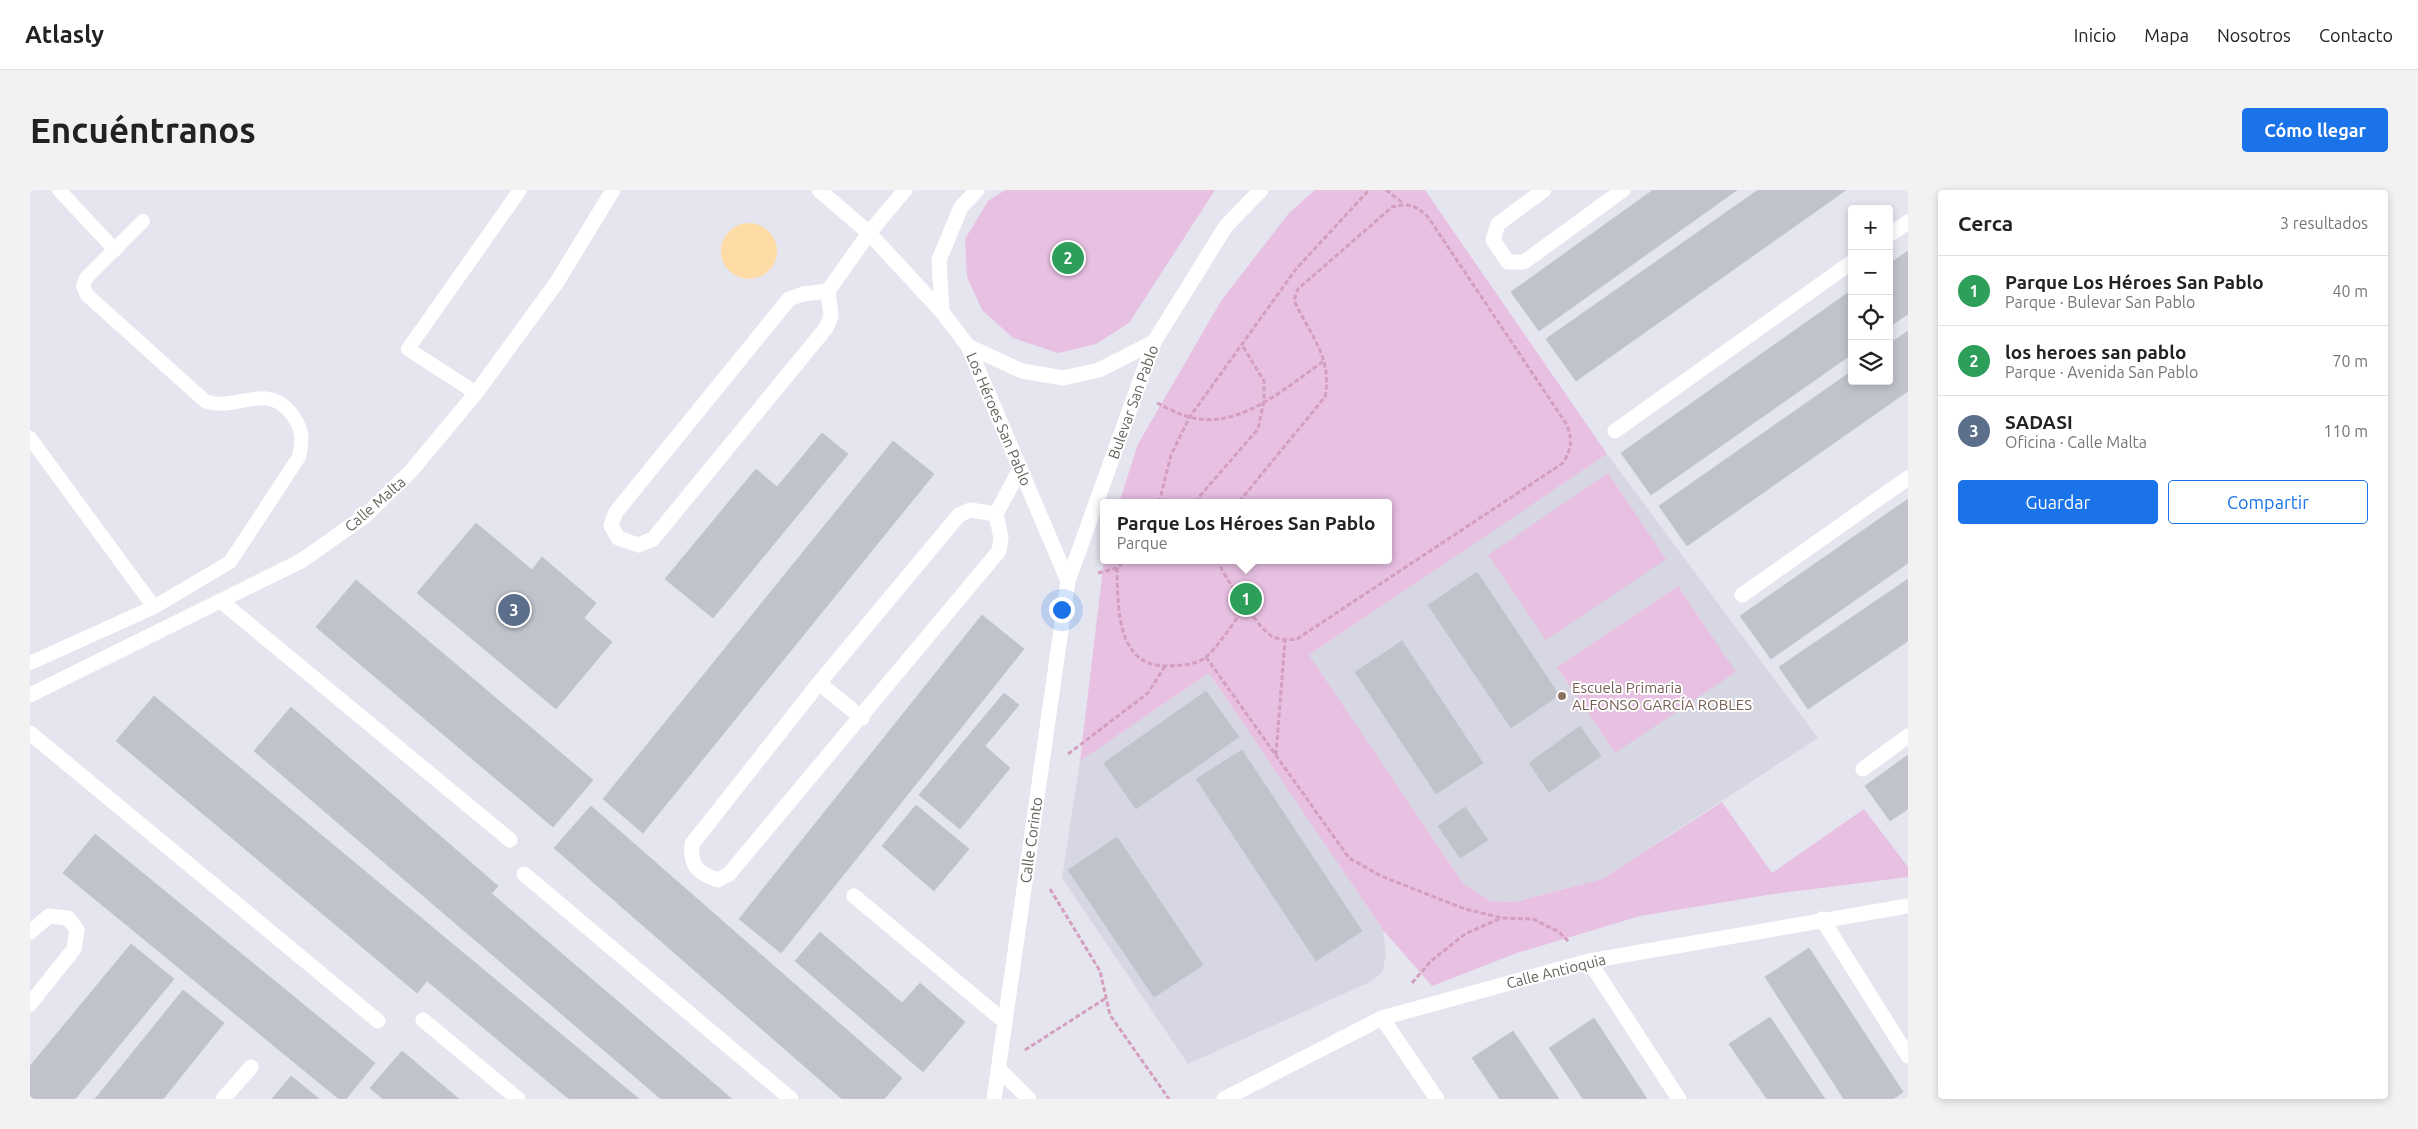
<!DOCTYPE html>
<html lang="es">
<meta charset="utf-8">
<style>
:root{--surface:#fff;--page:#f2f2f2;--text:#222;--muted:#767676;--line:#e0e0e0;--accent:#1a73e8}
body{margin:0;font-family:Ubuntu,sans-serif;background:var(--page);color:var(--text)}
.controls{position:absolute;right:15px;top:15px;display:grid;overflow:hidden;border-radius:5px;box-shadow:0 2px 8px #0003}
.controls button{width:45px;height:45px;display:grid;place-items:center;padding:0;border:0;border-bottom:1px solid var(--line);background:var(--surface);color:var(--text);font:25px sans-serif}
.you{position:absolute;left:1031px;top:419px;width:18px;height:18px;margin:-12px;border:4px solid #fff;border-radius:50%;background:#1a73e8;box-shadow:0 0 0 8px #1a73e833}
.badge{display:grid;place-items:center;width:32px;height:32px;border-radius:50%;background:var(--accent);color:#fff;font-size:16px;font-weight:700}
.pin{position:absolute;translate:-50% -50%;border:2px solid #fff;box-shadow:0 1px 5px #0006}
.popup{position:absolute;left:1070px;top:309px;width:292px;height:65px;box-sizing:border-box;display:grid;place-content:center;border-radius:5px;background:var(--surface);filter:drop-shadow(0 1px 4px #0005);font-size:16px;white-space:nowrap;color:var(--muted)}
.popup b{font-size:19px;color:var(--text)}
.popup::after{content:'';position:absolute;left:50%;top:100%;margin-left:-10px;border:10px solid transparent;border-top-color:var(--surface)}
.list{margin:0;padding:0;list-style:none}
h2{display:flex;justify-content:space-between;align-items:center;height:65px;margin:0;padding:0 20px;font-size:21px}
h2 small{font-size:16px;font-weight:400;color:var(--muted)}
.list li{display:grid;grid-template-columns:32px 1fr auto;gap:15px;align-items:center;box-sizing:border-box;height:70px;padding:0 20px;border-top:1px solid var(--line)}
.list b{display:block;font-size:19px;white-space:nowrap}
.list p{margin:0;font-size:16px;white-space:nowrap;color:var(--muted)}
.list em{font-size:16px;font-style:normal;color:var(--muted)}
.actions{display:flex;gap:10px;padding:15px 20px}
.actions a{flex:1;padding:11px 0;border:1px solid var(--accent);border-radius:5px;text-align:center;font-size:18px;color:var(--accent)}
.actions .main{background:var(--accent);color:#fff}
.icon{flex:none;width:28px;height:28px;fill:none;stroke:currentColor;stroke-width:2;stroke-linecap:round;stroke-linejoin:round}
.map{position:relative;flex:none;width:1878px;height:909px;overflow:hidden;border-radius:5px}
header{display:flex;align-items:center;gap:30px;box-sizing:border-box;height:70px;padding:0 25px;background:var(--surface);border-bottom:1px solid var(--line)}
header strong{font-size:24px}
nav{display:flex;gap:28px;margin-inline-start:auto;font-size:18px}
.intro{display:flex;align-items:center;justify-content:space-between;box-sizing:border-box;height:120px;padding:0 30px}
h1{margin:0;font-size:35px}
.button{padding:12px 22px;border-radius:5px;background:var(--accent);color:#fff;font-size:18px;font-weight:700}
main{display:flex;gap:30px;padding:0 30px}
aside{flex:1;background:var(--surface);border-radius:5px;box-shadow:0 2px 8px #0003}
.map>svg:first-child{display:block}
.education{fill:#d6d7e2}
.green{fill:#e8c0e2}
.water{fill:#ffdca6}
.building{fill:#c1c3cb;stroke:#c3c5d5}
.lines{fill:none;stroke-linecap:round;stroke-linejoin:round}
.path{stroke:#d49fbd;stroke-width:3;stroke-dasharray:5 2.5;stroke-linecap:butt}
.lane{stroke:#fff;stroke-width:14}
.street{stroke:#fff;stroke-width:15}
.secondary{stroke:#fff;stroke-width:15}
.education-dot{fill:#8d6e63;stroke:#fff;stroke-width:2}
.labels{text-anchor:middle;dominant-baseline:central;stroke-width:4;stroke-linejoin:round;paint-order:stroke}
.street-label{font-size:15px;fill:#66635d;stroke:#fff}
.education-label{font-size:15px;fill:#785e54;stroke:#fff;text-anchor:start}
</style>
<header>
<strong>Atlasly</strong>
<nav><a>Inicio</a><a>Mapa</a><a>Nosotros</a><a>Contacto</a></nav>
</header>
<div class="intro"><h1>Encuéntranos</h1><a class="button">Cómo llegar</a></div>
<main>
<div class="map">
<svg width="1878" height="909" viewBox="0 0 1878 909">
<rect width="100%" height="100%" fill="#e5e5f0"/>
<path class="education" d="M1577 264 1788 548 1572 689 1485 712 1460 711 1433 693 1279 465Z
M1179 483 1353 740 1356 766 1352 782 1342 791 1158 874 1032 688 1050 571Z"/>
<path class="green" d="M975 0H1185L1099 133 1066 154 1028 163 983 148 952 120 937 87 935 49 958 11Z
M1285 0H1395L1577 264 1279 465 1433 693 1460 711 1485 712 1572 689 1692 612 1742 683 1834 619 1878 677V687L1737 705 1610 726 1487 763 1402 796 1353 740 1179 483 1050 571 1074 370H1358V313H1089L1108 254 1191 111 1259 23Z
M1578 283 1636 369 1516 450 1458 365Z
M1648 396 1706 482 1585 563 1527 477Z"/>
<path class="water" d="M691 61a28 28 0 1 1 56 0a28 28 0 1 1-56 0Z"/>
<path class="building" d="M1623 0H1707L1509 141 1481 102Z
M1728 0H1816L1546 191 1516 149Z
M1878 61V124L1859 137V74Z
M1822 100V164L1621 305 1591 263Z
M1878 141V201L1657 356 1629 316 1822 181V191H1859V154Z
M792 243 818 264 683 428 635 389 726 279 747 297Z
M863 251 904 284 613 643 573 609Z
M1878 309V373L1741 469 1710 426Z
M446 333 502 380 512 367 566 413 554 428 582 452 526 519 387 403Z
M1447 382 1529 505 1481 538 1398 415Z
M1878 389V451L1778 519 1749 477Z
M326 390 563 590 523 637 286 437Z
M952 425 994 459 751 763 709 729Z
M1372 451 1453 573 1406 604 1325 482Z
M1176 501 1209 547 1106 619 1074 573Z
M974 503 989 515 955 556 980 578 930 639 889 605Z
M124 506 425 756 387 803 86 551Z
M261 517 468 696 432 739 224 561Z
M1550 536 1571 566 1519 602 1499 573Z
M1212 560 1332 741 1286 771 1166 589Z
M1878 565V619L1860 631 1835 596Z
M886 615 939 659 904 701 852 656Z
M561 616 872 888 854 909H812L524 658Z
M1435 617 1458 650 1430 668 1408 636Z
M65 644 345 873 316 909H309L33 683Z
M1087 647 1173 775 1124 807 1038 680Z
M462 704 702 909H631L432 739Z
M790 742 872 813 890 793 935 832 893 882 765 771Z
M101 754 144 789 45 909H0V876Z
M425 756 609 909H539L396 790Z
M1779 758 1873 902 1863 909H1814L1735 787Z
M153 800 194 833 133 909H65Z
M1740 827 1795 909H1737L1699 854Z
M1564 828 1617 909H1553L1519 858Z
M1483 841 1529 909H1470L1442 868Z
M372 861 429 909H353L340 898Z
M261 886 289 909H242Z"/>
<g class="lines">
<path class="path" d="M1356 0 1373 13
M1127 213C1137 218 1148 224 1159 227 1209 241 1256 197 1294 171
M1129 313 1141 265 1159 228 1266 79 1339 0
M1167 313 1168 308 1228 239 1234 211V191L1212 155
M1187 370C1194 386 1229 440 1243 447 1251 450 1259 450 1267 449L1533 273C1541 259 1543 251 1537 235L1398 27C1386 16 1379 12 1362 17L1268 99 1264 110C1279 144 1303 167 1295 207L1208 313
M1087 378C1088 415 1085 478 1139 476 1151 475 1167 475 1176 467 1187 458 1207 428 1216 415
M1068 383 1087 378 1095 370
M1176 467 1319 668 1351 686 1435 719 1472 728 1503 729 1529 742 1538 751
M1038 564 1118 503 1135 476
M1246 565 1255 450
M1020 699 1070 781 1080 825 1139 909
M1382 793 1401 771 1435 744 1471 728
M995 860 1076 808"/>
<path class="lane" d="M29 0 85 60
M113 31 56 88 53 96 57 105 175 211C206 223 235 191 261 223 273 239 273 248 269 267L200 372 124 417
M446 203 378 159 490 0
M0 248 124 417 0 473"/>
<path class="street" d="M1514 0 1468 34 1463 50 1478 72H1494L1593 0
M1859 45 1878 32
M798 101 773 104 759 109 586 322 581 335 588 348 608 355 623 349 796 138 801 126 798 101 839 43 875 0
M938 156 1038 391
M1585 241 1822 72
M966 324 940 320 929 325 789 493 662 654C660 677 668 683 688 690L699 684 969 361 971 348 966 324 990 279
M1712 405 1878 288
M192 412 480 650
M789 493 832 528
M0 505 271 371 335 326 381 281 446 203 527 92 583 0
M0 543 348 831
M1833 579 1878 546
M494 684 761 909
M824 706 975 832
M1792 729 1878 866
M0 742 19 726 38 728 47 740 44 759 0 814
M1559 771 1649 909
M1352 828 1407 909
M393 830 488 909
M968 878 999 909
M193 909 221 877
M964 909 1038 391 1124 152
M1194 909 1352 828 1559 771 1878 716"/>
<path class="secondary" d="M789 0 839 43 912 122 938 156 992 181 1033 188 1069 180 1124 152 1196 36 1231 0
M912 122 909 70 931 17 947 0"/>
</g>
<circle class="education-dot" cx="1532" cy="506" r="5"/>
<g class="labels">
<g class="street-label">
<text transform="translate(1103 212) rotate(-70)">Bulevar San Pablo</text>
<text transform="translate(969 229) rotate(67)">Los Héroes San Pablo</text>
<text transform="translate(345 314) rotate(-41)">Calle Malta</text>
<text transform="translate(1001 650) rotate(-82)">Calle Corinto</text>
<text transform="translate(1526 781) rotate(-14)">Calle Antioquia</text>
</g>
<g class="education-label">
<text x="1542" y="497">Escuela Primaria<tspan x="1542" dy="17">ALFONSO GARCÍA ROBLES</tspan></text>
</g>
</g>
</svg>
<div class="controls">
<button>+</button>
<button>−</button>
<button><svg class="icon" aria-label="locate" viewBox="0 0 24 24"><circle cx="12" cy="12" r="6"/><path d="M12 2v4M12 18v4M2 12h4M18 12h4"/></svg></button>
<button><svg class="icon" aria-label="layers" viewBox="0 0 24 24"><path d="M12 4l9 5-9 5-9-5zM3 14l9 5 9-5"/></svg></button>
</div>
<div class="you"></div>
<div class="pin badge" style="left:1216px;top:409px;background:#2e9e5b">1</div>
<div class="popup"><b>Parque Los Héroes San Pablo</b>Parque</div>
<div class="pin badge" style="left:1038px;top:68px;background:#2e9e5b">2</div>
<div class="pin badge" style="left:484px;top:420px;background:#5c6f8a">3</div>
</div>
<aside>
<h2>Cerca<small>3 resultados</small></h2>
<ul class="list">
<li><span class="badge" style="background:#2e9e5b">1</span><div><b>Parque Los Héroes San Pablo</b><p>Parque · Bulevar San Pablo</p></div><em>40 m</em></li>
<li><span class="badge" style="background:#2e9e5b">2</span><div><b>los heroes san pablo</b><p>Parque · Avenida San Pablo</p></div><em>70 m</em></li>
<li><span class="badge" style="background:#5c6f8a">3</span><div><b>SADASI</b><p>Oficina · Calle Malta</p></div><em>110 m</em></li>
</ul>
<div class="actions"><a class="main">Guardar</a><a>Compartir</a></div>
</aside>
</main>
